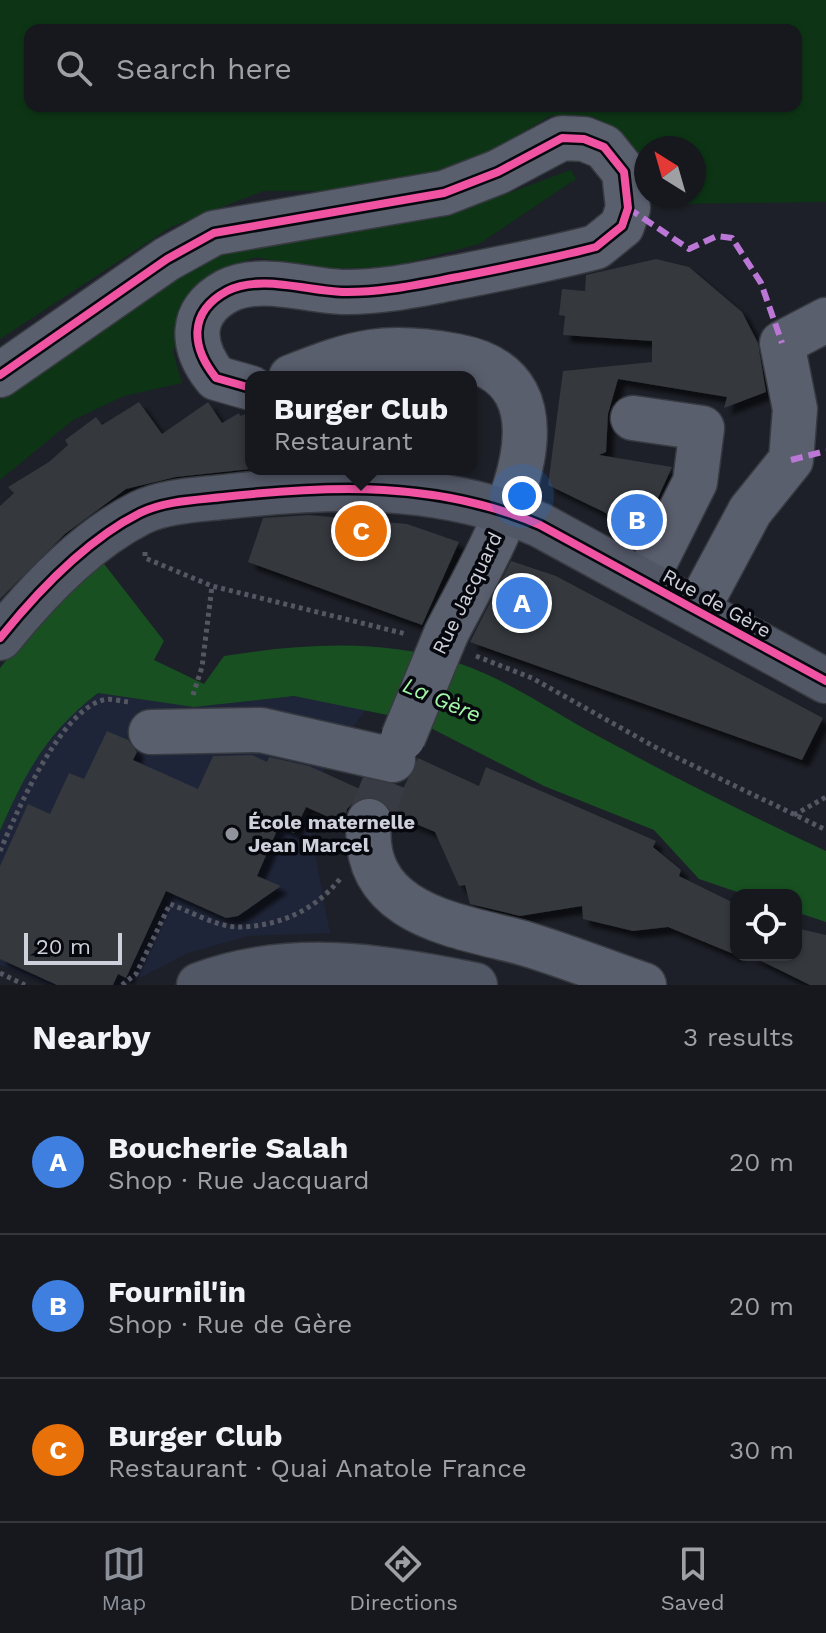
<!DOCTYPE html>
<meta charset="utf-8">
<style>
:root{--surface:#16181e;--page:#23252b;--text:#f1f3f6;--muted:#9ea0a4;--line:#35373c;--accent:#8c9099}
body{margin:0;font-family:"Work Sans",sans-serif;background:var(--page);color:var(--text)}
.controls{position:absolute;right:24px;bottom:24px;display:grid;overflow:hidden;border-radius:16px;box-shadow:0 2px 6px #0004}
.controls button{width:72px;height:72px;display:grid;place-items:center;padding:0;border:0;border-bottom:2px solid var(--line);background:var(--surface);color:var(--text);font:40px sans-serif}
.compass{position:absolute;left:634px;top:136px;width:72px;height:72px;border-radius:50%;background:var(--surface);box-shadow:0 2px 6px #0004;rotate:323deg}
.scale{position:absolute;left:24px;bottom:20px;width:98px;box-sizing:border-box;padding-left:8px;border:4px solid #ced1db;border-top:0;font-size:22px;line-height:28px;white-space:nowrap;color:#ced1db;-webkit-text-stroke:6px #06080e;paint-order:stroke}
.you{position:absolute;left:522px;top:496px;width:28px;height:28px;margin:-20px;border:6px solid #fff;border-radius:50%;background:#1a73e8;box-shadow:0 0 0 12px #1a73e833}
.badge{display:grid;place-items:center;width:52px;height:52px;border-radius:50%;background:var(--accent);color:#fff;font-size:26px;font-weight:700}
.pin{position:absolute;translate:-50% -50%;border:4px solid #fff;box-shadow:0 2px 8px #0006}
.popup{position:absolute;left:245px;top:371px;width:232px;height:104px;box-sizing:border-box;display:grid;place-content:center;border-radius:16px;background:var(--surface);filter:drop-shadow(0 2px 6px #0005);font-size:26px;white-space:nowrap;color:var(--muted)}
.popup b{font-size:30px;color:var(--text)}
.popup::after{content:'';position:absolute;left:50%;top:100%;margin-left:-16px;border:16px solid transparent;border-top-color:var(--surface)}
.list{margin:0;padding:0;list-style:none}
h2{display:flex;justify-content:space-between;align-items:center;height:104px;margin:0;padding:0 32px;font-size:34px}
h2 small{font-size:26px;font-weight:400;color:var(--muted)}
.list li{display:grid;grid-template-columns:52px 1fr auto;gap:24px;align-items:center;box-sizing:border-box;height:144px;padding:0 32px;border-top:2px solid var(--line)}
.list b{display:block;font-size:30px;white-space:nowrap}
.list p{margin:0;font-size:26px;white-space:nowrap;color:var(--muted)}
.list em{font-size:26px;font-style:normal;color:var(--muted)}
.icon{flex:none;width:44px;height:44px;fill:none;stroke:currentColor;stroke-width:2;stroke-linecap:round;stroke-linejoin:round}
.map{position:relative;flex:none;width:826px;height:985px;overflow:hidden}
.search{position:absolute;background:var(--surface);box-shadow:0 2px 6px #0004;left:24px;right:24px;top:24px;height:88px;display:flex;align-items:center;gap:20px;box-sizing:border-box;padding:0 28px;border-radius:16px;color:var(--muted);font-size:30px}
.sheet{height:536px;background:var(--surface)}
nav{display:flex;justify-content:space-around;align-items:center;box-sizing:border-box;height:112px;border-top:2px solid var(--line);background:var(--surface);font-size:22px;color:var(--muted)}
nav a{display:grid;justify-items:center;gap:4px}
nav .on{color:var(--accent)}
.map>svg:first-child{display:block}
.built{fill:#1f2538}
.green{fill:#0d3515;fill-rule:evenodd}
.water{fill:#185022}
.building{fill:#34373d;filter:url(#shadow)}
.lines{fill:none;stroke-linecap:round;stroke-linejoin:round}
.minor-tunnel{stroke:#383b43;stroke-width:44;stroke-dasharray:44 22;stroke-linecap:butt}
.minor-casing{stroke:#373a40;stroke-width:47}
.major-casing{stroke:#373a40;stroke-width:47}
.path{stroke:#545762;stroke-width:5;stroke-dasharray:4 4;stroke-linecap:butt}
.minor{stroke:#5a5f6e;stroke-width:44}
.major{stroke:#525766;stroke-width:44}
.minor-bridge-casing{stroke:#373a40;stroke-width:47;stroke-linecap:butt}
.minor-bridge{stroke:#5a5f6e;stroke-width:44}
.quiet{stroke:#ba77d6;stroke-width:6;stroke-dasharray:12 6;stroke-linecap:butt}
.cycleway-casing{stroke:#06080e;stroke-width:13}
.cycleway{stroke:#f153a3;stroke-width:8}
.poi-dot{fill:#90939c;stroke:#06080e;stroke-width:3}
.labels{text-anchor:middle;dominant-baseline:central;stroke-width:7;stroke-linejoin:round;paint-order:stroke}
.street-label{font-size:20px;fill:#ced1db;stroke:#06080e}
.poi-label{font-size:20px;font-weight:bold;fill:#ced1db;stroke:#06080e;text-anchor:start}
.water-label{font-size:22px;font-style:italic;fill:#a4f8a9;stroke:#06080e}
</style>
<div class="map">
<svg width="826" height="985" viewBox="0 0 826 985">
<defs>
<filter id="shadow"><feDropShadow dx="7" dy="7" stdDeviation="2" flood-color="#0009"/></filter>
</defs>
<rect width="100%" height="100%" fill="#1d2028"/>
<path class="built" d="M99 693 194 707 294 696 366 709 322 772 306 807 330 933 248 936 188 953 126 985H48L0 965V831L26 771 73 712Z"/>
<path class="green" d="M0 0H826V202L657 204 655 196H694V148H646V164L597 118 550 116 488 153 424 183 362 191H263L171 227 0 339ZM30 30H796V106H30Z
M571 170 576 179 479 244 391 267 314 269 256 257 221 270 184 310 173 352 182 383 124 396 73 420 0 480V400L226 246 443 217Z"/>
<path class="water" d="M101 560 164 641 154 660 204 684 224 656C301 644 382 638 458 663 507 679 553 712 598 736 673 777 749 815 826 851V922L796 912V895H746L699 879 654 830 544 786 417 721 294 696 194 707 98 693C47 732 25 773 0 831V668L40 617Z"/>
<path class="building" d="M656 259 689 267 742 312 758 343 766 392 724 408 727 397 618 379 608 414 606 452 599 455 672 467 643 531 548 485 563 371 652 362V341L563 335 565 316 559 315 562 289 585 291 586 275Z
M139 402 162 434 208 402 222 423 239 413 240 416 251 412V469L176 477 126 489 65 534 0 599V506L14 493 8 487 49 462 68 445 65 440 96 417 102 425Z
M309 515 407 524 459 542 422 625 248 562 263 518Z
M511 561 556 576 823 718 802 760 470 642Z
M107 731 128 740 137 752 133 760 198 789 213 756 252 755 267 762 269 757 309 766 360 789 364 779 402 791 418 758 479 786 486 767 656 841 653 847 681 870 679 876 736 904V955L668 927 633 931 583 919 582 906 520 916 470 904 465 885 459 886 435 832 392 814 381 799 367 796 356 800 347 809 344 824 306 807 294 833 279 826 257 876 281 886 238 916 226 918 166 891 126 978 118 974 113 985H57L0 959V866L28 804 50 814 69 773 84 779Z
M796 928 826 935V985H810L749 955H796Z"/>
<g class="lines">
<path class="minor-tunnel" d="M369 821 386 779"/>
<defs>
<path id="minor" d="M0 375 167 259 214 233 444 193 498 172 562 138 584 139 604 147 624 172 628 208 622 226 596 247C550 259 504 268 458 277 420 284 381 293 342 292 308 291 260 274 227 291 188 312 191 347 216 378L251 388
M291 377C357 351 385 343 456 356 598 382 482 562 446 634
M633 418 702 428 695 482 645 582
M697 610 750 511 791 460 795 409 782 343 826 320
M151 732 261 730 393 760
M369 821C360 915 456 925 523 943 563 955 604 971 644 985"/>
<path id="major" d="M0 638C37 592 86 540 140 513 164 501 196 500 223 497 331 485 438 481 540 525L826 681
M199 985C289 951 384 966 475 985"/>
</defs>
<use href="#minor" class="minor-casing"/>
<use href="#major" class="major-casing"/>
<path class="path" d="M145 552V558L212 586 406 634
M476 656 532 678 655 747 826 830
M193 695 202 667 212 586
M794 815 826 797
M0 851C17 812 59 712 103 700 110 698 120 701 128 702
M0 973 25 985
M122 985 136 974 170 904C189 911 216 926 236 927 278 927 314 911 340 879"/>
<use href="#minor" class="minor"/>
<use href="#major" class="major"/>
<defs>
<path id="minor-bridge" d="M403 738 446 634"/>
</defs>
<use href="#minor-bridge" class="minor-bridge-casing"/>
<use href="#minor-bridge" class="minor-bridge"/>
<path class="quiet" d="M628 208 689 249 717 236 732 238 761 283 782 343
M791 460 826 451"/>
<defs>
<path id="cycleway" d="M0 375 167 259 214 233 444 193 498 172 562 138 584 139 604 147 624 172 628 208 622 226 596 247C550 259 504 268 458 277 420 284 381 293 342 292 308 291 260 274 227 291 188 312 191 347 216 378L251 388
M0 638C37 592 86 540 140 513 164 501 196 500 223 497 331 485 438 481 540 525L826 681"/>
</defs>
<use href="#cycleway" class="cycleway-casing"/>
<use href="#cycleway" class="cycleway"/>
</g>
<circle class="poi-dot" cx="232" cy="834" r="8"/>
<g class="labels">
<g class="street-label">
<text transform="translate(467 593) rotate(-64)">Rue Jacquard</text>
<text transform="translate(717 603) rotate(29)">Rue de Gère</text>
</g>
<g class="poi-label">
<text x="248" y="822">École maternelle<tspan x="248" dy="23">Jean Marcel</tspan></text>
</g>
<g class="water-label">
<text transform="translate(442 700) rotate(23)">La Gère</text>
</g>
</g>
</svg>
<div class="controls">
<button><svg class="icon" aria-label="locate" viewBox="0 0 24 24"><circle cx="12" cy="12" r="6"/><path d="M12 2v4M12 18v4M2 12h4M18 12h4"/></svg></button>
</div>
<svg class="compass" viewBox="-18 -18 36 36"><path d="M0-13l5 13h-10z" fill="#e53935"/><path d="M0 13l5-13h-10z" fill="#9ea0a4"/></svg>
<div class="scale">20 m</div>
<div class="you"></div>
<div class="pin badge" style="left:522px;top:603px;background:#3f7fe0">A</div>
<div class="pin badge" style="left:637px;top:520px;background:#3f7fe0">B</div>
<div class="pin badge" style="left:361px;top:531px;background:#e8710a">C</div>
<div class="popup"><b>Burger Club</b>Restaurant</div>
<div class="search"><svg class="icon" aria-label="search" viewBox="0 0 24 24"><circle cx="10" cy="10" r="6"/><path d="M15 15l6 6"/></svg>Search here</div>
</div>
<section class="sheet">
<h2>Nearby<small>3 results</small></h2>
<ul class="list">
<li><span class="badge" style="background:#3f7fe0">A</span><div><b>Boucherie Salah</b><p>Shop · Rue Jacquard</p></div><em>20 m</em></li>
<li><span class="badge" style="background:#3f7fe0">B</span><div><b>Fournil'in</b><p>Shop · Rue de Gère</p></div><em>20 m</em></li>
<li><span class="badge" style="background:#e8710a">C</span><div><b>Burger Club</b><p>Restaurant · Quai Anatole France</p></div><em>30 m</em></li>
</ul>
</section>
<nav>
<a class="on"><svg class="icon" aria-label="map" viewBox="0 0 24 24"><path d="M3 6l6-2 6 2 6-2v14l-6 2-6-2-6 2zM9 4v14M15 6v14"/></svg>Map</a>
<a><svg class="icon" aria-label="directions" viewBox="0 0 24 24"><path d="M12 3l9 9-9 9-9-9zM9 14v-3h6M13 9l2 2-2 2"/></svg>Directions</a>
<a><svg class="icon" aria-label="saved" viewBox="0 0 24 24"><path d="M7 4h10v16l-5-4-5 4z"/></svg>Saved</a>
</nav>
